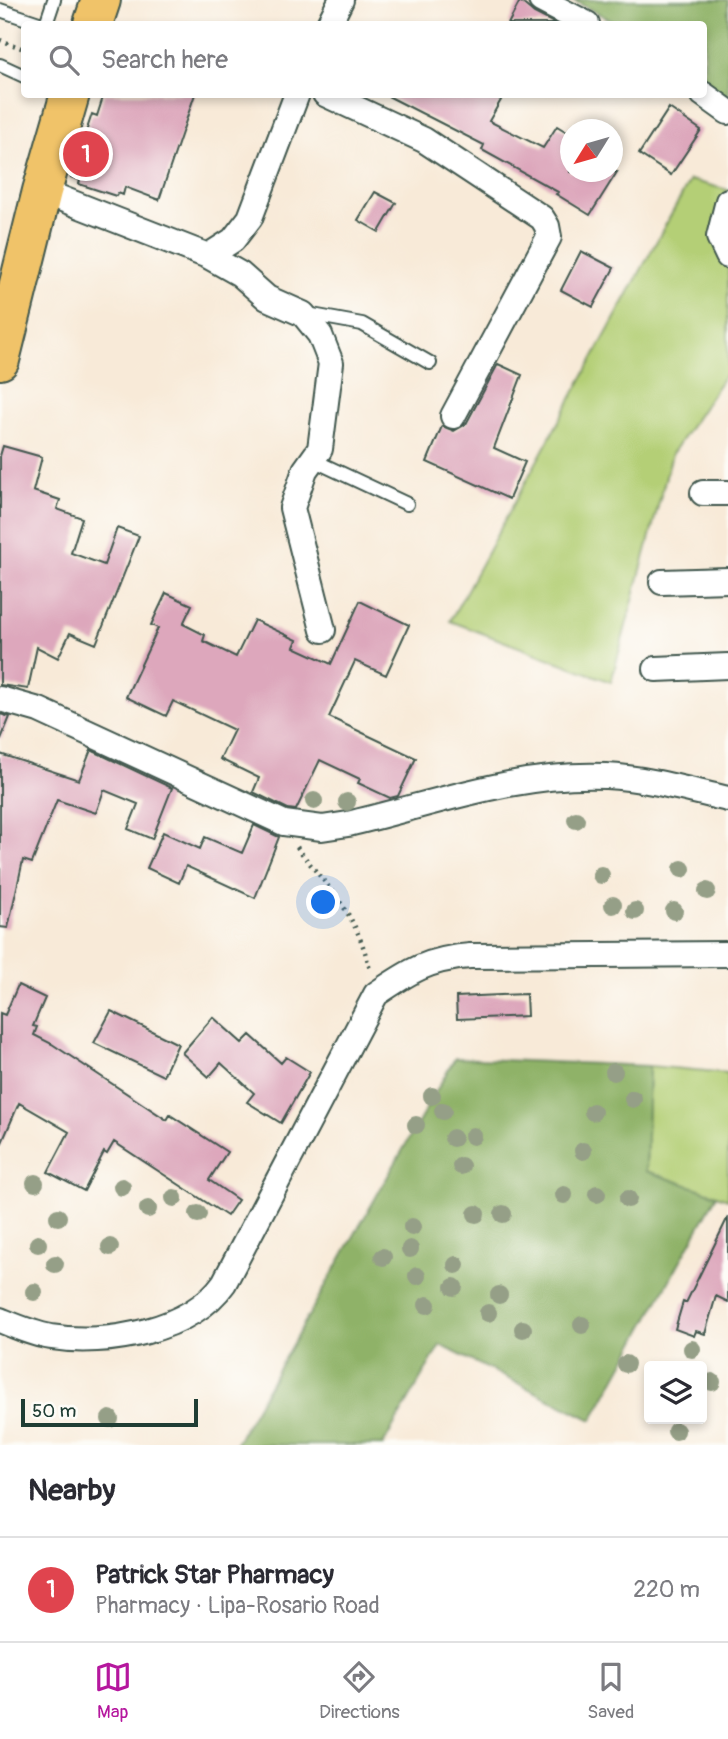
<!DOCTYPE html>
<meta charset="utf-8">
<style>
:root{--surface:#fff;--page:#f7f7f7;--text:#2b2b33;--muted:#7c7c81;--line:#e1e1e2;--accent:#b5179e}
body{margin:0;font-family:Pangolin,sans-serif;background:var(--page);color:var(--text)}
.controls{position:absolute;right:21px;bottom:21px;display:grid;overflow:hidden;border-radius:7px;box-shadow:0 4px 10px #0003}
.controls button{width:63px;height:63px;display:grid;place-items:center;padding:0;border:0;border-bottom:2px solid var(--line);background:var(--surface);color:var(--text);font:35px sans-serif}
.compass{position:absolute;left:560px;top:119px;width:63px;height:63px;border-radius:50%;background:var(--surface);box-shadow:0 4px 10px #0003;rotate:233deg}
.scale{position:absolute;left:21px;bottom:18px;width:177px;box-sizing:border-box;padding-left:7px;border:4px solid #1f3d34;border-top:0;font-size:19px;line-height:24px;white-space:nowrap;color:#1f3d34;-webkit-text-stroke:5px #fdfcf7;paint-order:stroke}
.you{position:absolute;left:324px;top:903px;width:24px;height:24px;margin:-18px;border:5px solid #fff;border-radius:50%;background:#1a73e8;box-shadow:0 0 0 10px #1a73e833}
.badge{display:grid;place-items:center;width:46px;height:46px;border-radius:50%;background:var(--accent);color:#fff;font-size:23px;font-weight:700}
.pin{position:absolute;translate:-50% -50%;border:4px solid #fff;box-shadow:0 2px 7px #0006}
.list{margin:0;padding:0;list-style:none}
h2{display:flex;justify-content:space-between;align-items:center;height:91px;margin:0;padding:0 28px;font-size:30px}
h2 small{font-size:23px;font-weight:400;color:var(--muted)}
.list li{display:grid;grid-template-columns:46px 1fr auto;gap:21px;align-items:center;box-sizing:border-box;height:105px;padding:0 28px;border-top:2px solid var(--line)}
.list b{display:block;font-size:26px;white-space:nowrap}
.list p{margin:0;font-size:23px;white-space:nowrap;color:var(--muted)}
.list em{font-size:23px;font-style:normal;color:var(--muted)}
.icon{flex:none;width:38px;height:38px;fill:none;stroke:currentColor;stroke-width:2;stroke-linecap:round;stroke-linejoin:round}
.map{position:relative;flex:none;width:728px;height:1445px;overflow:hidden}
.search{position:absolute;background:var(--surface);box-shadow:0 4px 10px #0003;left:21px;right:21px;top:21px;height:77px;display:flex;align-items:center;gap:18px;box-sizing:border-box;padding:0 24px;border-radius:7px;color:var(--muted);font-size:26px}
.sheet{height:196px;background:var(--surface)}
nav{display:flex;justify-content:space-around;align-items:center;box-sizing:border-box;height:98px;border-top:2px solid var(--line);background:var(--surface);font-size:19px;color:var(--muted)}
nav a{display:grid;justify-items:center;gap:4px}
nav .on{color:var(--accent)}
.map>svg:first-child{display:block}
.green{fill:#b4cf76;stroke:#6a8655;stroke-width:2}
.forest{fill:#8fb267;stroke:#57784e;stroke-width:2}
.building{fill:#dda7bc}
.lines{fill:none;stroke-linecap:round;stroke-linejoin:round}
.service-casing{stroke:#40574d;stroke-width:16}
.minor-casing{stroke:#40574d;stroke-width:28}
.primary-casing{stroke:#40574d;stroke-width:42}
.path{stroke:#40574d;stroke-width:4.5;stroke-dasharray:2 5;stroke-linecap:butt}
.service{stroke:#fff;stroke-width:12}
.minor{stroke:#fff;stroke-width:24}
.primary{stroke:#f0c369;stroke-width:38}
.tree{fill:#959f87}
</style>
<div class="map">
<svg width="728" height="1445" viewBox="0 0 728 1445">
<rect width="100%" height="100%" fill="#fdfcf7"/>
<filter id="ink" filterUnits="userSpaceOnUse"><feTurbulence type="fractalNoise" baseFrequency=".0143" numOctaves="2"/><feDisplacementMap in="SourceGraphic" scale="14" xChannelSelector="R" yChannelSelector="G"/><feConvolveMatrix kernelMatrix="1 2 1 2 8 2 1 2 1" color-interpolation-filters="sRGB"/></filter>
<filter id="wash" filterUnits="userSpaceOnUse"><feTurbulence type="fractalNoise" baseFrequency=".00686" numOctaves="4" result="noise"/><feDisplacementMap in="SourceGraphic" scale="28" xChannelSelector="R" yChannelSelector="G"/><feGaussianBlur stdDeviation="1.57" result="paint"/><feColorMatrix in="noise" values="0 0 0 0 0 0 0 0 0 0 0 0 0 0 0 0 0 1.4 0 .05"/><feComposite in="paint" operator="in"/></filter>
<g filter="url(#wash)">
<rect width="100%" height="100%" fill="#f8ead8"/>
<path class="green" d="M690 180 728 190V371L672 454 611 682 450 621Z
M649 1066 728 1073V1199L646 1171Z"/>
<path class="forest" d="M573 0H728V99L704 83V24H618Z
M455 1058 649 1066 646 1171 717 1195 592 1420 440 1345 383 1445H235Z"/>
<g id="blocks">
<path class="building" d="M520 1 534 13 556 24H508Z
M104 94H195L159 200 125 187 123 195 118 193 116 196 79 184 80 180 71 177 92 114 97 116Z
M384 94H491L501 100 489 121 543 148 557 126 570 134V172H617L590 215 556 194 558 192 482 150 484 145Z
M669 108 701 130 671 175 639 154Z
M375 192 396 203 379 232 358 220Z
M581 251 614 268 593 307 561 290Z
M498 364 522 375 494 448 525 462 509 499 427 462 442 426 454 431 466 424Z
M3 446 42 457 33 491 60 500 57 509 82 518 71 553 104 565 117 528 139 536 96 644 70 633 58 658 37 647 28 689 0 685V456Z
M166 593 192 605 183 624 205 635 203 641 236 657 254 620 297 640 294 647 331 664 360 601 409 625 386 675 355 661 329 717 416 758 398 796 390 798 358 783 360 779 320 760 296 810 288 809 253 792 259 778 220 759 234 730 173 701 166 716 126 697 158 628 151 625Z
M0 714 10 717 1 739 0 738Z
M91 750 172 788 152 839 128 829 138 804 104 790 96 813 57 800 32 863 23 860 8 928 0 927V754L79 780Z
M254 825 279 837 255 898 186 866 179 883 147 868 163 832 200 849 205 837 242 853Z
M18 985 45 998 33 1026 37 1027 34 1035 52 1044 167 1120 170 1115 227 1152 209 1180 238 1200 227 1216 114 1142 107 1154 104 1152 84 1191 48 1172 69 1132 19 1103 0 1147V1013L5 1015Z
M526 994 527 1016 457 1019 456 997Z
M111 1011 178 1044 163 1076 94 1043Z
M213 1017 242 1043 250 1035 281 1063 286 1057 310 1072 281 1123 247 1102 254 1093 221 1063 209 1077 182 1053Z
M728 1217V1302L716 1296 705 1334 696 1331 694 1336 675 1329 683 1302 686 1303Z"/>
</g>
</g>
<g filter="url(#ink)">
<use href="#blocks" fill-opacity="0" stroke="#40574d" stroke-width="2"/>
<g class="lines">
<defs>
<path id="service" d="M0 10 42 24
M46 24 54 0
M0 65 24 76
M307 314 362 324 430 363
M313 460 407 504"/>
<path id="minor" d="M541 0 587 24
M329 24 341 0
M297 94 250 218 233 240 208 256 240 274 267 298 303 314 320 335 331 363 320 449 305 470 292 508 323 630
M325 94 424 140 542 218 547 226 549 237 453 416
M703 94 728 112
M42 191 208 256
M728 201 719 237 728 256
M703 493H728
M662 582 728 580
M656 669 728 666
M0 699 39 710 284 823 322 828 348 824C433 804 517 772 606 776 647 778 688 790 728 799
M0 1320C17 1327 33 1334 51 1337 107 1346 190 1331 224 1283L376 994C410 971 428 959 470 956L728 954"/>
<path id="primary" d="M93 24 101 0
M0 360 42 191 70 94"/>
</defs>
<use href="#service" class="service-casing"/>
<use href="#minor" class="minor-casing"/>
<use href="#primary" class="primary-casing"/>
<path class="path" d="M0 40 24 49
M297 847C332 894 355 909 370 970"/>
<use href="#service" class="service"/>
<use href="#minor" class="minor"/>
<use href="#primary" class="primary"/>
</g>
<g class="tree">
<circle cx="314" cy="801" r="9"/>
<circle cx="347" cy="802" r="9"/>
<circle cx="576" cy="820" r="9"/>
<circle cx="682" cy="869" r="9"/>
<circle cx="601" cy="875" r="9"/>
<circle cx="707" cy="891" r="9"/>
<circle cx="613" cy="905" r="9"/>
<circle cx="635" cy="911" r="9"/>
<circle cx="674" cy="911" r="9"/>
<circle cx="614" cy="1072" r="9"/>
<circle cx="432" cy="1096" r="9"/>
<circle cx="633" cy="1099" r="9"/>
<circle cx="443" cy="1111" r="9"/>
<circle cx="593" cy="1112" r="9"/>
<circle cx="416" cy="1125" r="9"/>
<circle cx="473" cy="1136" r="9"/>
<circle cx="453" cy="1138" r="9"/>
<circle cx="583" cy="1151" r="9"/>
<circle cx="461" cy="1166" r="9"/>
<circle cx="35" cy="1183" r="9"/>
<circle cx="122" cy="1187" r="9"/>
<circle cx="597" cy="1194" r="9"/>
<circle cx="564" cy="1195" r="9"/>
<circle cx="174" cy="1198" r="9"/>
<circle cx="628" cy="1199" r="9"/>
<circle cx="148" cy="1209" r="9"/>
<circle cx="198" cy="1214" r="9"/>
<circle cx="476" cy="1214" r="9"/>
<circle cx="503" cy="1214" r="9"/>
<circle cx="58" cy="1217" r="9"/>
<circle cx="412" cy="1227" r="9"/>
<circle cx="38" cy="1244" r="9"/>
<circle cx="110" cy="1247" r="9"/>
<circle cx="410" cy="1249" r="9"/>
<circle cx="383" cy="1257" r="9"/>
<circle cx="55" cy="1264" r="9"/>
<circle cx="456" cy="1265" r="9"/>
<circle cx="417" cy="1276" r="9"/>
<circle cx="454" cy="1287" r="9"/>
<circle cx="34" cy="1292" r="9"/>
<circle cx="499" cy="1295" r="9"/>
<circle cx="427" cy="1305" r="9"/>
<circle cx="488" cy="1313" r="9"/>
<circle cx="582" cy="1325" r="9"/>
<circle cx="523" cy="1329" r="9"/>
<circle cx="692" cy="1349" r="9"/>
<circle cx="626" cy="1364" r="9"/>
<circle cx="712" cy="1382" r="9"/>
<circle cx="110" cy="1419" r="9"/>
<circle cx="676" cy="1431" r="9"/>
</g>
</g>
</svg>
<div class="controls">
<button><svg class="icon" aria-label="layers" viewBox="0 0 24 24"><path d="M12 4l9 5-9 5-9-5zM3 14l9 5 9-5"/></svg></button>
</div>
<svg class="compass" viewBox="-18 -18 36 36"><path d="M0-13l5 13h-10z" fill="#e53935"/><path d="M0 13l5-13h-10z" fill="#7c7c81"/></svg>
<div class="scale">50 m</div>
<div class="you"></div>
<div class="pin badge" style="left:86px;top:154px;background:#e0444e">1</div>
<div class="search"><svg class="icon" aria-label="search" viewBox="0 0 24 24"><circle cx="10" cy="10" r="6"/><path d="M15 15l6 6"/></svg>Search here</div>
</div>
<section class="sheet">
<h2>Nearby<small></small></h2>
<ul class="list">
<li><span class="badge" style="background:#e0444e">1</span><div><b>Patrick Star Pharmacy</b><p>Pharmacy · Lipa-Rosario Road</p></div><em>220 m</em></li>
</ul>
</section>
<nav>
<a class="on"><svg class="icon" aria-label="map" viewBox="0 0 24 24"><path d="M3 6l6-2 6 2 6-2v14l-6 2-6-2-6 2zM9 4v14M15 6v14"/></svg>Map</a>
<a><svg class="icon" aria-label="directions" viewBox="0 0 24 24"><path d="M12 3l9 9-9 9-9-9zM9 14v-3h6M13 9l2 2-2 2"/></svg>Directions</a>
<a><svg class="icon" aria-label="saved" viewBox="0 0 24 24"><path d="M7 4h10v16l-5-4-5 4z"/></svg>Saved</a>
</nav>
